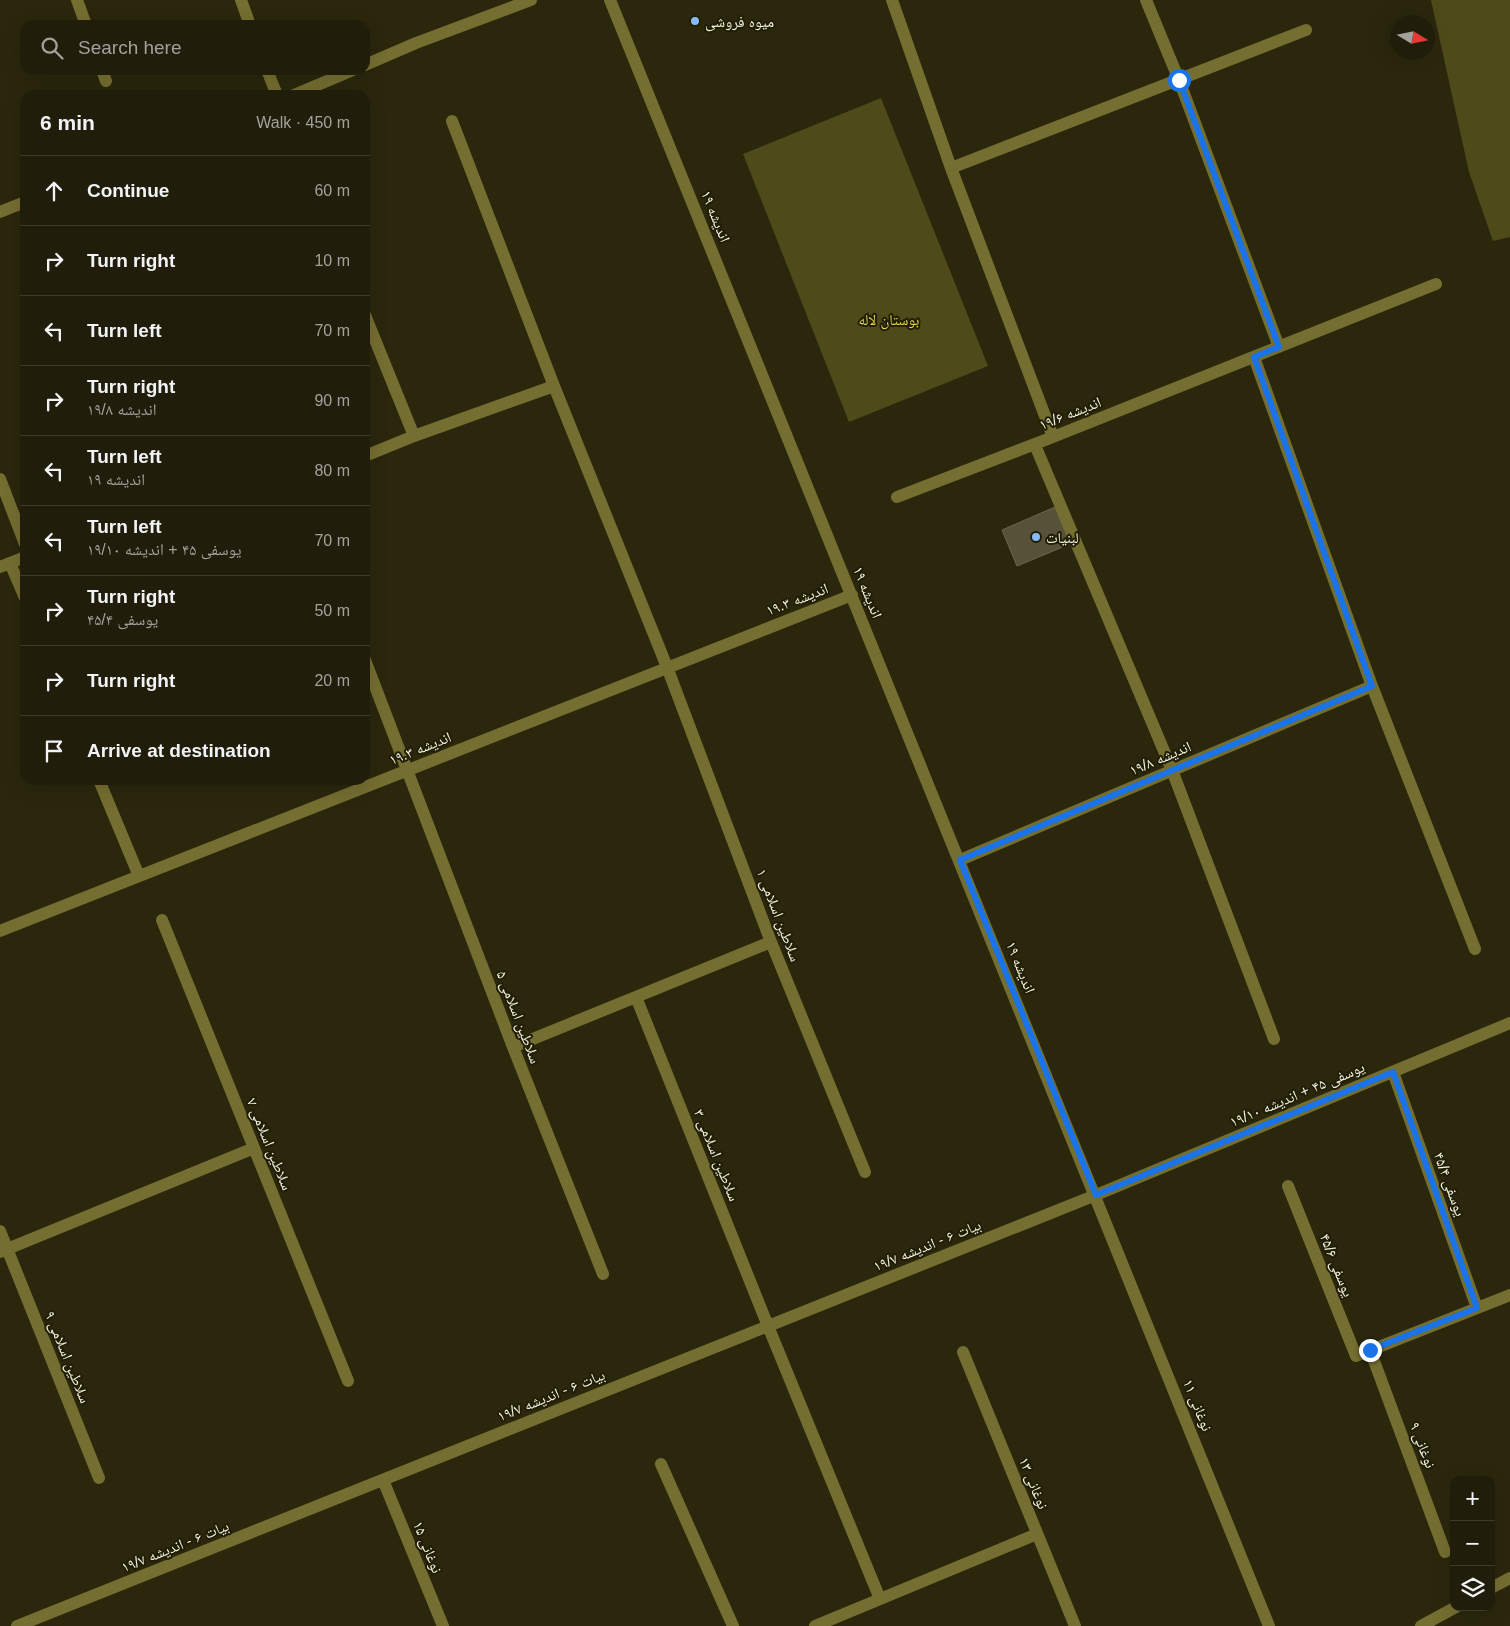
<!DOCTYPE html>
<meta charset="utf-8">
<style>
:root{--surface:#201d0a;--page:#2d2a18;--text:#f1f3f6;--muted:#a2a29c;--line:#3d3b2b}
body{margin:0;font-family:Arial,"Noto Naskh Arabic",sans-serif;background:var(--page);color:var(--text)}
.controls{position:absolute;right:15px;bottom:15px;display:grid;overflow:hidden;border-radius:10px;box-shadow:0 5px 20px #0002}
.controls button{width:45px;height:45px;display:grid;place-items:center;padding:0;border:0;border-bottom:1px solid var(--line);background:var(--surface);color:var(--text);font:25px sans-serif}
.compass{position:absolute;left:1390px;top:15px;width:45px;height:45px;border-radius:50%;background:var(--surface);box-shadow:0 5px 20px #0002;rotate:100deg}
.stop{position:absolute;width:15px;height:15px;margin:-11px;border:4px solid #1a73e8;border-radius:50%;background:#fff}
.stop.end{background:#1a73e8;border-color:#fff;box-shadow:0 1px 5px #0008}
.list{margin:0;padding:0;list-style:none}
h2{display:flex;justify-content:space-between;align-items:center;height:65px;margin:0;padding:0 20px;font-size:21px}
h2 small{font-size:16px;font-weight:400;color:var(--muted)}
.list li{display:grid;grid-template-columns:32px 1fr auto;gap:15px;align-items:center;box-sizing:border-box;height:70px;padding:0 20px;border-top:1px solid var(--line)}
.list b{display:block;font-size:19px;white-space:nowrap}
.list p{margin:0;font-size:16px;white-space:nowrap;color:var(--muted)}
.list em{font-size:16px;font-style:normal;color:var(--muted)}
.icon{flex:none;width:28px;height:28px;fill:none;stroke:currentColor;stroke-width:2;stroke-linecap:round;stroke-linejoin:round}
.map{position:relative;flex:none;width:1510px;height:1626px;overflow:hidden}
.search{position:absolute;background:var(--surface);box-shadow:0 5px 20px #0002;left:20px;top:20px;width:350px;height:55px;display:flex;align-items:center;gap:12px;box-sizing:border-box;padding:0 18px;border-radius:15px;color:var(--muted);font-size:19px}
.panel{position:absolute;background:var(--surface);box-shadow:0 5px 20px #0002;left:20px;top:90px;width:350px;height:695px;border-radius:15px}
.map>svg:first-child{display:block}
.green{fill:#4f4a19}
.building{fill:#555237;stroke:#6a674b}
.lines{fill:none;stroke-linecap:round;stroke-linejoin:round}
.minor{stroke:#756e31;stroke-width:12}
.tertiary{stroke:#756e31;stroke-width:12}
.route{stroke:#1a73e8;stroke-width:6}
.poi-dot{fill:#86bbfb;stroke:#211e04;stroke-width:2}
.labels{text-anchor:middle;dominant-baseline:central;stroke-width:4;stroke-linejoin:round;paint-order:stroke}
.poi-label{font-size:15px;fill:#f2f0e1;stroke:#211e04;text-anchor:start}
.street-label{font-size:15px;fill:#f2f0e1;stroke:#211e04}
.park-label{font-size:15px;fill:#e3d44d;stroke:#211e04}
</style>
<div class="map">
<svg width="1510" height="1626" viewBox="0 0 1510 1626">
<rect width="100%" height="100%" fill="#2a270d"/>
<path class="green" d="M1431 0H1510V237L1493 241 1469 172Z
M881 98 988 366 849 422 743 154Z"/>
<path class="building" d="M1055 507 1070 544 1017 566 1002 530Z"/>
<g class="lines">
<path class="minor" d="M77 0 86 25
M241 0 250 25
M610 0 1269 1626
M892 0 951 168 1053 437
M1146 0 1179 80 1279 347
M365 65 416 43 531 0
M102 70 106 81
M267 70 277 95
M294 95 353 70
M452 121 554 386 667 667 771 942 865 1172
M951 168 1306 30
M0 212 25 202
M365 315 414 436
M1254 357 1372 686 1475 949
M1035 445 1172 770 1274 1039
M365 456 414 436 554 386
M0 479 25 544
M897 497 1053 437 1436 284
M10 563 25 598
M0 567 25 557
M365 660 513 1047 603 1274
M99 780 139 876
M960 860 1372 686
M162 920 348 1381
M0 931 852 595
M636 997 768 1326 880 1599
M513 1047 771 942
M1393 1072 1477 1308
M1288 1186 1356 1356 1510 1295
M0 1231 99 1478
M0 1252 254 1148
M1370 1350 1445 1552
M963 1352 1075 1626
M661 1464 733 1626
M383 1480 443 1626
M17 1626 1096 1195 1510 1023
M815 1626 1037 1534"/>
<path class="tertiary" d="M1491 1588 1510 1578
M1421 1626 1456 1607"/>
</g>
<g class="lines">
<path class="route" d="M1179 80 1279 347 1254 357 1372 686 960 860 1096 1195 1393 1072 1477 1308 1370 1350"/>
</g>
<g class="poi-dot">
<circle cx="695" cy="21" r="5"/>
<circle cx="1036" cy="537" r="5"/>
</g>
<g class="labels">
<g class="poi-label">
<text x="705" y="21">میوه فروشی</text>
<text x="1046" y="537">لبنیات</text>
</g>
<g class="street-label">
<text transform="translate(716 216) rotate(68)">اندیشه ۱۹</text>
<text transform="translate(1070 413) rotate(-22)">اندیشه ۱۹/۶</text>
<text transform="translate(868 592) rotate(68)">اندیشه ۱۹</text>
<text transform="translate(797 599) rotate(-21)">اندیشه ۱۹.۳</text>
<text transform="translate(420 748) rotate(-22)">اندیشه ۱۹.۳</text>
<text transform="translate(1160 758) rotate(-23)">اندیشه ۱۹/۸</text>
<text transform="translate(779 915) rotate(69)">سلاطین اسلامی ۱</text>
<text transform="translate(1021 967) rotate(68)">اندیشه ۱۹</text>
<text transform="translate(519 1017) rotate(69)">سلاطین اسلامی ۵</text>
<text transform="translate(1297 1094) rotate(-23)">یوسفی ۴۵ + اندیشه ۱۹/۱۰</text>
<text transform="translate(270 1144) rotate(68)">سلاطین اسلامی ۷</text>
<text transform="translate(717 1155) rotate(68)">سلاطین اسلامی ۳</text>
<text transform="translate(1450 1184) rotate(70)">یوسفی ۴۵/۴</text>
<text transform="translate(927 1245) rotate(-22)">بیات ۶ - اندیشه ۱۹/۷</text>
<text transform="translate(1337 1265) rotate(68)">یوسفی ۴۵/۶</text>
<text transform="translate(68 1357) rotate(68)">سلاطین اسلامی ۹</text>
<text transform="translate(551 1395) rotate(-22)">بیات ۶ - اندیشه ۱۹/۷</text>
<text transform="translate(1198 1405) rotate(68)">نوغانی ۱۱</text>
<text transform="translate(1423 1445) rotate(69)">نوغانی ۹</text>
<text transform="translate(1034 1483) rotate(68)">نوغانی ۱۳</text>
<text transform="translate(175 1546) rotate(-22)">بیات ۶ - اندیشه ۱۹/۷</text>
<text transform="translate(428 1547) rotate(68)">نوغانی ۱۵</text>
</g>
<g class="park-label">
<text x="889" y="319">بوستان لاله</text>
</g>
</g>
</svg>
<div class="controls">
<button>+</button>
<button>−</button>
<button><svg class="icon" aria-label="layers" viewBox="0 0 24 24"><path d="M12 4l9 5-9 5-9-5zM3 14l9 5 9-5"/></svg></button>
</div>
<svg class="compass" viewBox="-18 -18 36 36"><path d="M0-13l5 13h-10z" fill="#e53935"/><path d="M0 13l5-13h-10z" fill="#a2a29c"/></svg>
<div class="stop" style="left:1179px;top:80px"></div>
<div class="stop end" style="left:1370px;top:1350px"></div>
<div class="search"><svg class="icon" aria-label="search" viewBox="0 0 24 24"><circle cx="10" cy="10" r="6"/><path d="M15 15l6 6"/></svg>Search here</div>
<section class="panel">
<h2>6 min<small>Walk · 450 m</small></h2>
<ul class="list">
<li><svg class="icon" aria-label="ahead" viewBox="0 0 24 24"><path d="M12 20V5M6 11l6-6 6 6"/></svg><div><b>Continue</b></div><em>60 m</em></li>
<li><svg class="icon" aria-label="right" viewBox="0 0 24 24"><path d="M7 20v-9h11M14 6l5 5-5 5"/></svg><div><b>Turn right</b></div><em>10 m</em></li>
<li><svg class="icon" aria-label="left" viewBox="0 0 24 24"><path d="M17 20v-9H6M10 6l-5 5 5 5"/></svg><div><b>Turn left</b></div><em>70 m</em></li>
<li><svg class="icon" aria-label="right" viewBox="0 0 24 24"><path d="M7 20v-9h11M14 6l5 5-5 5"/></svg><div><b>Turn right</b><p>اندیشه ۱۹/۸</p></div><em>90 m</em></li>
<li><svg class="icon" aria-label="left" viewBox="0 0 24 24"><path d="M17 20v-9H6M10 6l-5 5 5 5"/></svg><div><b>Turn left</b><p>اندیشه ۱۹</p></div><em>80 m</em></li>
<li><svg class="icon" aria-label="left" viewBox="0 0 24 24"><path d="M17 20v-9H6M10 6l-5 5 5 5"/></svg><div><b>Turn left</b><p>یوسفی ۴۵ + اندیشه ۱۹/۱۰</p></div><em>70 m</em></li>
<li><svg class="icon" aria-label="right" viewBox="0 0 24 24"><path d="M7 20v-9h11M14 6l5 5-5 5"/></svg><div><b>Turn right</b><p>یوسفی ۴۵/۴</p></div><em>50 m</em></li>
<li><svg class="icon" aria-label="right" viewBox="0 0 24 24"><path d="M7 20v-9h11M14 6l5 5-5 5"/></svg><div><b>Turn right</b></div><em>20 m</em></li>
<li><svg class="icon" aria-label="arrive" viewBox="0 0 24 24"><path d="M6 21V4h12l-3 4 3 4H6"/></svg><div><b>Arrive at destination</b></div></li>
</ul>
</section>
</div>
